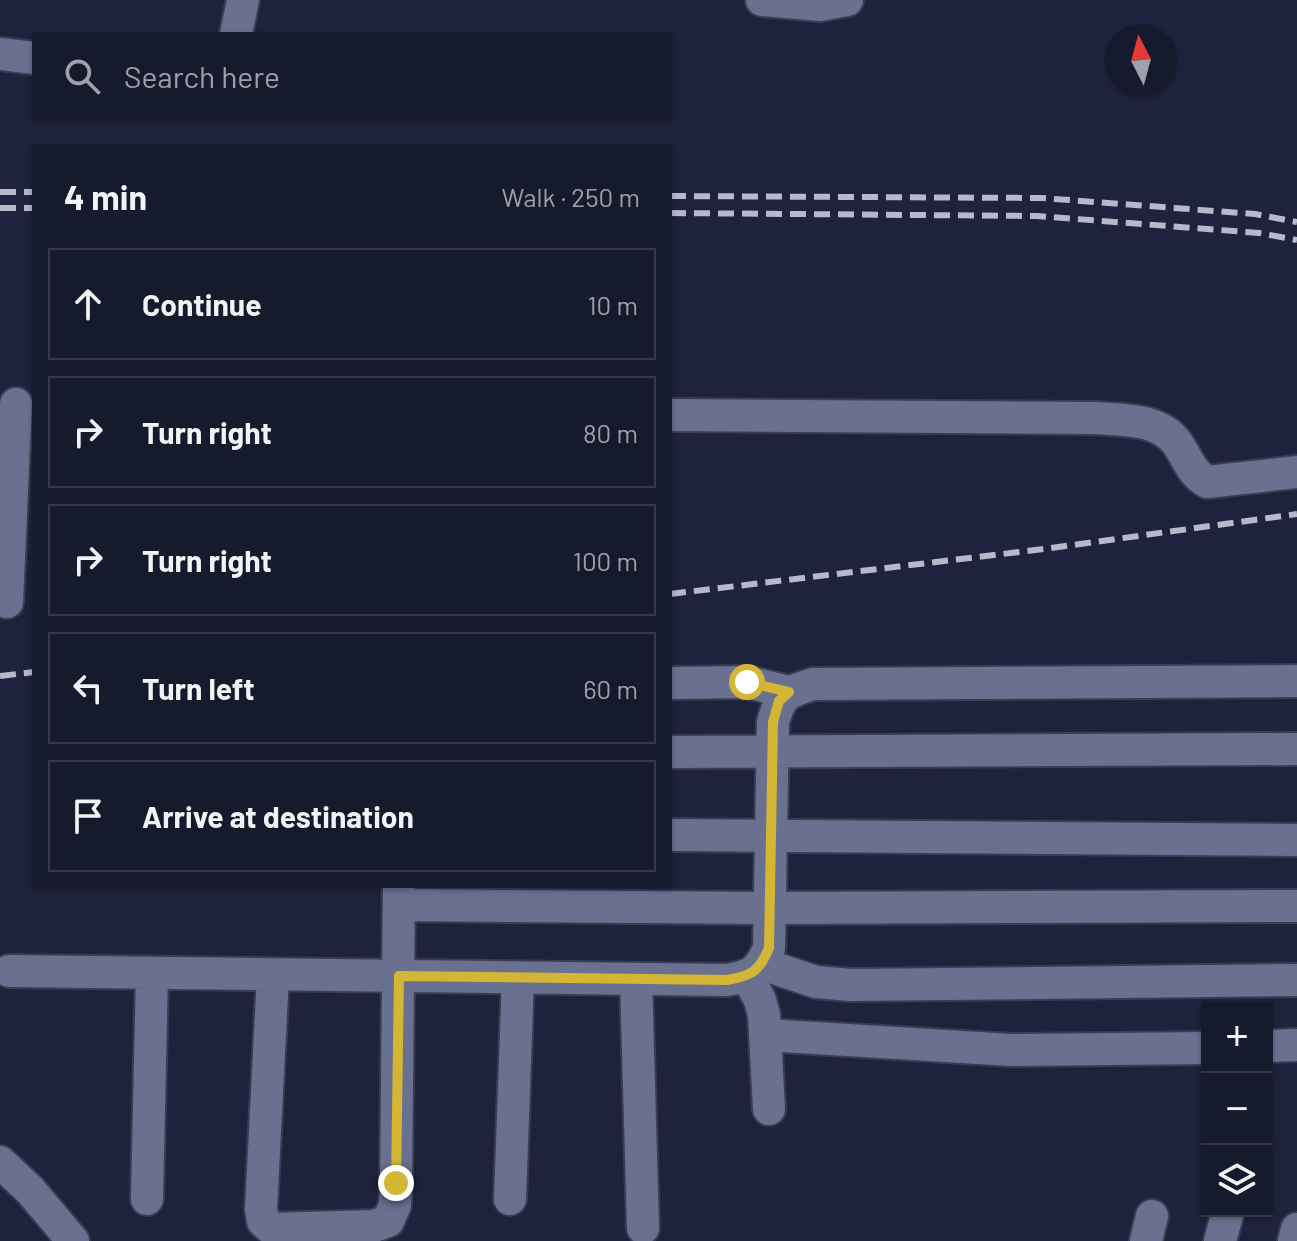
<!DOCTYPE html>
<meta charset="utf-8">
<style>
:root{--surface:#161a2d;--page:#232739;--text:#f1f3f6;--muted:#9ea1aa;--line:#353849}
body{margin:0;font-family:Barlow,sans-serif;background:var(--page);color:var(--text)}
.controls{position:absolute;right:24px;bottom:24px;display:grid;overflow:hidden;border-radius:0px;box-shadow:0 2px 6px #0004}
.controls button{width:72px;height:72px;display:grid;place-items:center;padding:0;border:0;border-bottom:2px solid var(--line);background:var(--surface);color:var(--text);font:40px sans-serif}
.compass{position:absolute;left:1105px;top:24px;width:72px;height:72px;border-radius:50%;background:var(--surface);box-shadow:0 2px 6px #0004;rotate:354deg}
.stop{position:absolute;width:24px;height:24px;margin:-18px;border:6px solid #d3b635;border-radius:50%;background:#fff}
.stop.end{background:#d3b635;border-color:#fff;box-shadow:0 2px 8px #0008}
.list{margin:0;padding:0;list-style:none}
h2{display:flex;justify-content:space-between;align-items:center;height:104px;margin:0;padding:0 32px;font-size:34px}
h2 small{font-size:26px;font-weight:400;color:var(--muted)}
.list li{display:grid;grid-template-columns:52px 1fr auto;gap:24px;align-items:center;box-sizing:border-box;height:112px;margin:0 16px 16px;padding:0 16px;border:2px solid var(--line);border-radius:0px}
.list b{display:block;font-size:30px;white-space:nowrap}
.list em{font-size:26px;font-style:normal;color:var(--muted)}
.icon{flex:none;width:44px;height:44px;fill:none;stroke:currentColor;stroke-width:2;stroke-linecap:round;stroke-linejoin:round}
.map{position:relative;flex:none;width:1297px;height:1241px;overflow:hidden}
.search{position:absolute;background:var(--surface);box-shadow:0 2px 6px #0004;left:32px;top:32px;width:640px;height:88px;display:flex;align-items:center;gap:20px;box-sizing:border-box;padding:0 28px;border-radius:0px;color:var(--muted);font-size:30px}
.panel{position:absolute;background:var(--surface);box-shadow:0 2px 6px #0004;left:32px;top:144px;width:640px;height:744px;border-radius:0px}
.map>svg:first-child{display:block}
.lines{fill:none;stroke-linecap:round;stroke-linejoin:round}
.minor-casing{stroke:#3a3d52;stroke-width:36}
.minor{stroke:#6a708f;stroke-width:32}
.rail{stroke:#b6b9ca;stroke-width:6;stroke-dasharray:16 8;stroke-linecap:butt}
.route{stroke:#d3b635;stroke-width:10}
</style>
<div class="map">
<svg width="1297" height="1241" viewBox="0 0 1297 1241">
<rect width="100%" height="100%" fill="#1e223c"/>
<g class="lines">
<defs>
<path id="minor" d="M762 0 820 5 847 0
M236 34 243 0
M0 54 34 58
M670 415 1095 418C1122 420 1159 418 1177 443 1188 458 1190 472 1207 482L1297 472
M7 602 16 404
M670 683 747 682 789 692
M670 752 1297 749
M670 835 1297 840
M399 905 770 908 1297 906
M762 964 816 982 851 985 1297 980
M9 971 727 980C751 976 759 972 769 948L773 722C781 694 786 693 813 684L1297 681
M273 975 261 1209 263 1221 272 1229 374 1226 388 1221 395 1205 396 1183 399 886
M747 976 760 1000 764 1015 769 1109
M636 979 643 1228
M766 1035 1011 1050 1207 1048
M1267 1046 1297 1045
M0 1162 30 1190 73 1241
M147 1199 152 973
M510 1199 518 978
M1146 1241 1152 1216
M1220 1241 1227 1215
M1294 1241 1297 1229"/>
</defs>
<use href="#minor" class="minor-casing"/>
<use href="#minor" class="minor"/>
<path class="rail" d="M0 192H34
M670 196 1042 198 1255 214 1297 222
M0 208H34
M670 213 1037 216 1259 233 1297 240
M670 594 1044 549 1297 514
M0 676 34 672"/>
</g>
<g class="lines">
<path class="route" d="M396 1183 399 976 727 980C751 976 759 972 769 948L773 722 779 701 789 692 747 682"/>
</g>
</svg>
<div class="controls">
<button>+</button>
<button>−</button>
<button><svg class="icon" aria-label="layers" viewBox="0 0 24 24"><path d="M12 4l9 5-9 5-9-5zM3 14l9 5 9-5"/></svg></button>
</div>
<svg class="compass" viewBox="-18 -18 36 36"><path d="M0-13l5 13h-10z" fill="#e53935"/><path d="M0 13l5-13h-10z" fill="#9ea1aa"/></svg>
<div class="stop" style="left:747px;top:682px"></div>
<div class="stop end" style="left:396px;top:1183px"></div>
<div class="search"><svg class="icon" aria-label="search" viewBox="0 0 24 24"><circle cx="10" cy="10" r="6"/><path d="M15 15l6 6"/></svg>Search here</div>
<section class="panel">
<h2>4 min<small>Walk · 250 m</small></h2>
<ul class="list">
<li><svg class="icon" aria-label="ahead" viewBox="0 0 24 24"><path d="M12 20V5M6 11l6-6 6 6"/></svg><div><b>Continue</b></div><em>10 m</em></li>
<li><svg class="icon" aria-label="right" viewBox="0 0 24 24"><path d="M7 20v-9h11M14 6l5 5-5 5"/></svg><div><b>Turn right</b></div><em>80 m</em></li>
<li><svg class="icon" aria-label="right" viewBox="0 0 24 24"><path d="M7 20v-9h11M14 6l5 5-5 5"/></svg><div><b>Turn right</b></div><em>100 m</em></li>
<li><svg class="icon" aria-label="left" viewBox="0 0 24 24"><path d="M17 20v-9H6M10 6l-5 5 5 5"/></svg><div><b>Turn left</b></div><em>60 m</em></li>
<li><svg class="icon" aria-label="arrive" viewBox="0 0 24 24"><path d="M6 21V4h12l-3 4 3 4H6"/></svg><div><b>Arrive at destination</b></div></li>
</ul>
</section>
</div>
